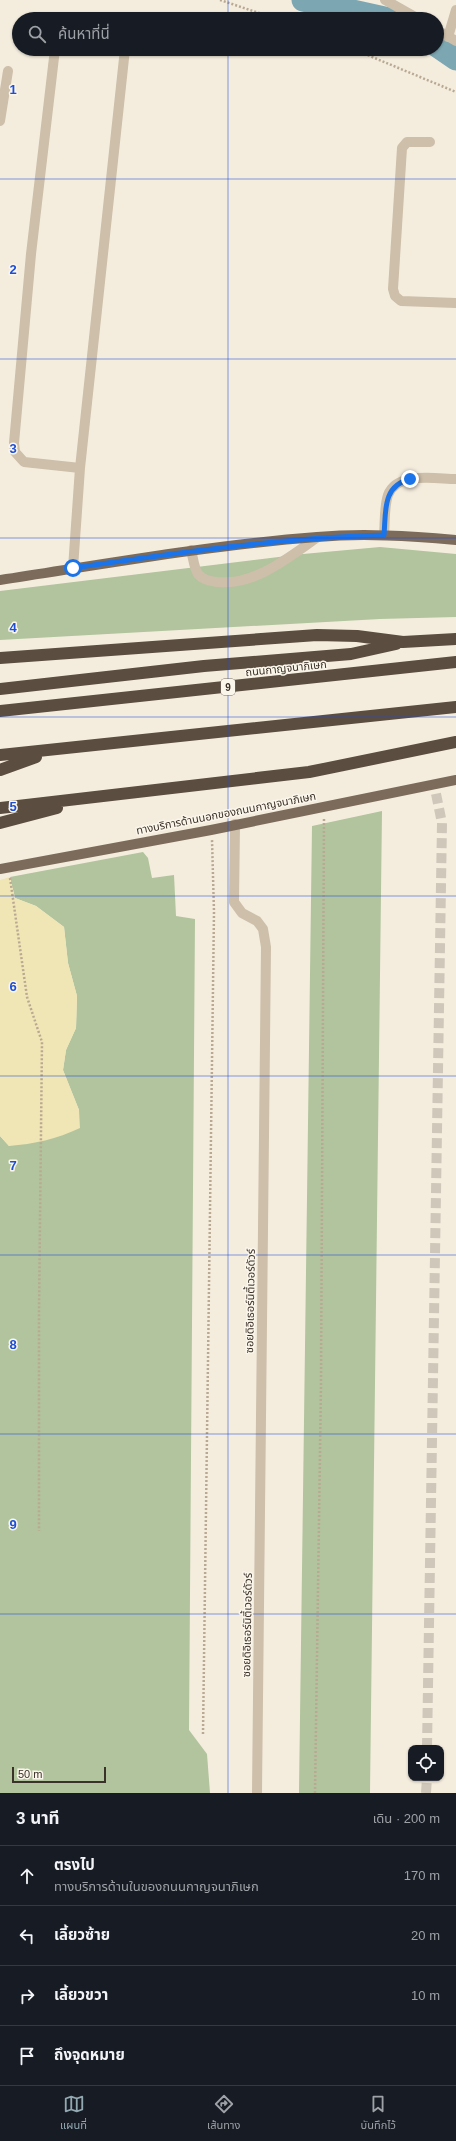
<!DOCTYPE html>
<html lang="th">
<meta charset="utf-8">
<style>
:root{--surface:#171b24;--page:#242831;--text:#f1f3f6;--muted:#9ea1a6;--line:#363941;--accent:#92a9b1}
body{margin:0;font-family:Arial,"Noto Sans Thai",sans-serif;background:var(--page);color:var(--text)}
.controls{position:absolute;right:12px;bottom:12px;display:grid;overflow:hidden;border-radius:8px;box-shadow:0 1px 3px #0004}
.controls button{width:36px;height:36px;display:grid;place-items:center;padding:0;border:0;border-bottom:1px solid var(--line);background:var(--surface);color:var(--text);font:20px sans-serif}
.scale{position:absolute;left:12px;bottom:10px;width:94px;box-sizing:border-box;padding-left:4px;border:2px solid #3a3129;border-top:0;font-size:11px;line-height:14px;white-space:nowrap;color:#3a3129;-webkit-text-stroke:3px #fbf6eb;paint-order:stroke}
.stop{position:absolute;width:12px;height:12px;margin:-9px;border:3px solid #1a73e8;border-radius:50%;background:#fff}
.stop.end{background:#1a73e8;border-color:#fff;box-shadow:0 1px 4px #0008}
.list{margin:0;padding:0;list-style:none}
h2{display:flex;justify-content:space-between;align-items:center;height:52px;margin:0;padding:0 16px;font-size:17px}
h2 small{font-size:13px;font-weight:400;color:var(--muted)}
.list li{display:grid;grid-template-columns:26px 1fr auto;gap:12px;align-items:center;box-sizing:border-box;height:60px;padding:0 16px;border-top:1px solid var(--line)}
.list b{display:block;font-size:15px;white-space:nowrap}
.list p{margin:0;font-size:13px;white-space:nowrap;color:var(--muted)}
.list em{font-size:13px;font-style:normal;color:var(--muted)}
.icon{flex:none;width:22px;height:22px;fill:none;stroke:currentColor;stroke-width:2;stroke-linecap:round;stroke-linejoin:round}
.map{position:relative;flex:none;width:456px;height:1793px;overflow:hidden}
.search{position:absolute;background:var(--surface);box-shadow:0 1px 3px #0004;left:12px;right:12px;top:12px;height:44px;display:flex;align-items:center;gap:10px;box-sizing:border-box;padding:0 14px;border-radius:22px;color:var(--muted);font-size:15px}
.sheet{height:292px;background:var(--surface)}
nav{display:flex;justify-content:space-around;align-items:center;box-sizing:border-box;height:56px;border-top:1px solid var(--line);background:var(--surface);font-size:11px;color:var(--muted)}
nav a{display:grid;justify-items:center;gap:2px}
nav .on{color:var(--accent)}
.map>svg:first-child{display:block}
.green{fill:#b1c49d}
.sand{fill:#f0e5b4}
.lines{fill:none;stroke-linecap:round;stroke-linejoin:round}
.river{stroke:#7ca7b2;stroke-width:23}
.minor-tunnel{stroke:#cfc7ba;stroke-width:10;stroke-dasharray:10 5;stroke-linecap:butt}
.path{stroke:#b9a993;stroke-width:2.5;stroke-dasharray:2 2;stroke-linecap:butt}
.minor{stroke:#cdbfa9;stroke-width:10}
.major{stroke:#7c6b5a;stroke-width:10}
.highway{stroke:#5b4d40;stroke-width:12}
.route{stroke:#1a73e8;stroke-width:5}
.grid{fill:none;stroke:#1d4ed8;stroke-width:1;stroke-opacity:0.55}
.labels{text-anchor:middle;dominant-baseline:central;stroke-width:3;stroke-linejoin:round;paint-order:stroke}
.shield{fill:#fbf6eb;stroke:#746c63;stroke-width:1}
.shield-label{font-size:10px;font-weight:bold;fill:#3a3129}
.street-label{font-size:11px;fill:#3a3129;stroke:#fbf6eb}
.grid-label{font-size:13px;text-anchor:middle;font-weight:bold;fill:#1d4ed8;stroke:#fbf6eb;stroke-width:3;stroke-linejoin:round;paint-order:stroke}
</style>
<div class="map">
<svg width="456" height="1793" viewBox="0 0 456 1793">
<rect width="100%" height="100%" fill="#f4edde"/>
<path class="green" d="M380 547 456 554V617L380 619 0 640V591L303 554Z
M382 811 370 1793H299L312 826Z
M143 852 148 858 152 878 174 875 176 916 195 919 189 1730 207 1754 210 1793H0V1136L9 1146 79 1110 63 1070 66 1050 76 1028 77 996 68 963 64 927 36 906 15 898 10 877Z"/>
<path class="sand" d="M10 877 15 898 36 906 64 927 68 963 77 996 76 1028 66 1050 63 1070 79 1110 80 1128C57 1139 34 1144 9 1146L0 1136V880Z"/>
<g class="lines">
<path class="river" d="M303 0 389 19
M437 46 456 59"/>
<path class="minor-tunnel" d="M427 1748 442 823 434 784
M426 1793 427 1778"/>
<path class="path" d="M220 0 277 19
M353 49 456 92
M10 878 27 997 42 1042 39 1312V1531
M203 1734 214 912 212 840
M315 1793 321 1384 324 817"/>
<path class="minor" d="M385 0 419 19
M437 30 456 41
M448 37 456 10
M55 49 31 254 14 443 15 452 24 462 80 468
M0 121 8 71
M430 142H407L402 148 393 289 395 296 401 301 456 303
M384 535C385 523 384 507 388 495 397 471 436 479 456 479
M191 550C193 557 194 568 198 574 203 580 210 581 217 582 255 586 289 557 318 537
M73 568 80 468 125 49
M235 824 234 902 242 913 257 921 263 929 266 947 257 1793"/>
<path class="major" d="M0 580C105 564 211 545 317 537 364 533 410 536 456 540
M0 869 211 830 456 780"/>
<path class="highway" d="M0 658 317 635 357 636 403 642 456 639
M0 689 204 666 351 654 396 644
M0 711 456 662
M0 755 456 707
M0 770 36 757
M0 808 309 772 456 742
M0 823 57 808"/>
</g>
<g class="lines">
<path class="route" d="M73 568C176 553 279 538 384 535 386 512 382 486 410 479"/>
</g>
<path class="grid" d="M228 0V19M228 49V1793M0 179H456M0 359H456M0 538H456M0 717H456M0 896H456M0 1076H456M0 1255H456M0 1434H456M0 1614H456"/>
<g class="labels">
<rect class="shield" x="221" y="679" width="14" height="16" rx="3"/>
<g class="shield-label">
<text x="228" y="687">9</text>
</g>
<g class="street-label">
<text transform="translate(286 668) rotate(-6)">ถนนกาญจนาภิเษก</text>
<text transform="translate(226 813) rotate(-11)">ทางบริการด้านนอกของถนนกาญจนาภิเษก</text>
<text transform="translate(250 1301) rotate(-89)">ซอยดิอิเธอร์นิตี้เวอร์ดัวร์</text>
<text transform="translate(247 1625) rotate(-89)">ซอยดิอิเธอร์นิตี้เวอร์ดัวร์</text>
</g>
</g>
<g class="grid-label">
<text x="13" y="94">1</text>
<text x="13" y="274">2</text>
<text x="13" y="453">3</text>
<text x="13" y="632">4</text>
<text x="13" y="811">5</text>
<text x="13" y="991">6</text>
<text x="13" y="1170">7</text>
<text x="13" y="1349">8</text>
<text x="13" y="1529">9</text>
</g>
</svg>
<div class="controls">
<button><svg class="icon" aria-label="locate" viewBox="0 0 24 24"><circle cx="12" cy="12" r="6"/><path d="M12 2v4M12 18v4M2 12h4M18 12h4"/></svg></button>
</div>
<div class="scale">50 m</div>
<div class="stop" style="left:73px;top:568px"></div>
<div class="stop end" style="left:410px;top:479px"></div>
<div class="search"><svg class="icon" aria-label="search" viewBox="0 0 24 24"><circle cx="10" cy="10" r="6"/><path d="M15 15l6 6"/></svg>ค้นหาที่นี่</div>
</div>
<section class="sheet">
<h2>3 นาที<small>เดิน · 200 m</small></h2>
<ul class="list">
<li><svg class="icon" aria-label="ahead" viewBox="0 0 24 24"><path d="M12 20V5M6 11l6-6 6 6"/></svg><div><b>ตรงไป</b><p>ทางบริการด้านในของถนนกาญจนาภิเษก</p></div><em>170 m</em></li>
<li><svg class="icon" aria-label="left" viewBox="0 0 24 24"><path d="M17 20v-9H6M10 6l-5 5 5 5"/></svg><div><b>เลี้ยวซ้าย</b></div><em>20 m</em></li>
<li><svg class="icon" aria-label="right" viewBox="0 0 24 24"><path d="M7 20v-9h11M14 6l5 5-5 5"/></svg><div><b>เลี้ยวขวา</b></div><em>10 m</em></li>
<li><svg class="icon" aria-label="arrive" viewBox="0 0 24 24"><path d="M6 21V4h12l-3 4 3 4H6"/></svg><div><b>ถึงจุดหมาย</b></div></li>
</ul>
</section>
<nav>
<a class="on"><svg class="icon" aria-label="map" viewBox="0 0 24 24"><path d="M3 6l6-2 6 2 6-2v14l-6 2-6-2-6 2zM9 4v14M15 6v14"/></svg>แผนที่</a>
<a><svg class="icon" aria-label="directions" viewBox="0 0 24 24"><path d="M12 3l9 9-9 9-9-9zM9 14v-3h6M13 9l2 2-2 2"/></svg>เส้นทาง</a>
<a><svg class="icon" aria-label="saved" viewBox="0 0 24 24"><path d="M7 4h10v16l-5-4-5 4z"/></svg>บันทึกไว้</a>
</nav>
